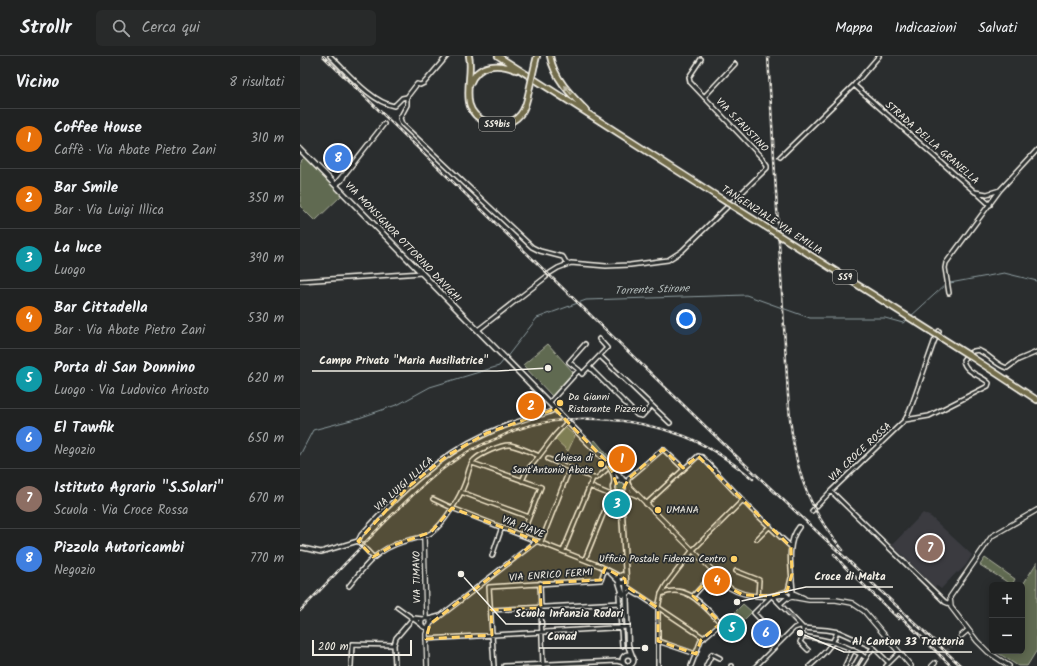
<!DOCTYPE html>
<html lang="it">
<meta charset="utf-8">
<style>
:root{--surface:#202222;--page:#282a2a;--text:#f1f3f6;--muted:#a2a4a5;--line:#3d3f40;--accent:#1a73e8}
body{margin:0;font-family:Kalam,sans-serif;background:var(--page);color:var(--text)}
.controls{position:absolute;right:12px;bottom:12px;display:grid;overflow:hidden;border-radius:6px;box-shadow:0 2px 10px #0003}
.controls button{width:36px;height:36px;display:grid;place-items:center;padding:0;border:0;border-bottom:1px solid var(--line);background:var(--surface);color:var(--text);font:20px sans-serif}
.scale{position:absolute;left:12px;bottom:10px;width:100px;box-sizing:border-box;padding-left:4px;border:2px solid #f4f1e8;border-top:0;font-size:11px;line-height:14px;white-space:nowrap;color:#f4f1e8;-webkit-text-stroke:3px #2a2d2e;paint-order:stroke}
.you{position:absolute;left:386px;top:263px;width:14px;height:14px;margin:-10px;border:3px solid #fff;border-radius:50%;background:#1a73e8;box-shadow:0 0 0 6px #1a73e833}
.badge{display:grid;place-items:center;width:26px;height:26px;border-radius:50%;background:var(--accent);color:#fff;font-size:13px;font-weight:700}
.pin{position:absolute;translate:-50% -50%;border:2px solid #fff;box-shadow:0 1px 4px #0006}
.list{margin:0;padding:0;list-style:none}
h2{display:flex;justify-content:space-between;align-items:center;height:52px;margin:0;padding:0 16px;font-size:17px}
h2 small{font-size:13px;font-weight:400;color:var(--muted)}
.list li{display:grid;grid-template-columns:26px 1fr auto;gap:12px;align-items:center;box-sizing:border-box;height:60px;padding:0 16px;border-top:1px solid var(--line)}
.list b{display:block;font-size:15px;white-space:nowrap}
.list p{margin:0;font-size:13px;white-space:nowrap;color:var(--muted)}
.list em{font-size:13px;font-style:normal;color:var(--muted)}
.icon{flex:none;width:22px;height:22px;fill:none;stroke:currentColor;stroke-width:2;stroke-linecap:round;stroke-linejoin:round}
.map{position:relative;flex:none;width:737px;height:610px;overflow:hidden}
header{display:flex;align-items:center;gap:24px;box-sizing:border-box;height:56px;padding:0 20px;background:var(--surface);border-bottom:1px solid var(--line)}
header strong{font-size:19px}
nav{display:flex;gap:22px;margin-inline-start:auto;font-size:14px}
.search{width:280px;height:36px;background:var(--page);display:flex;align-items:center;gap:10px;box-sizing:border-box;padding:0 14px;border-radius:6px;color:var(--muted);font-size:15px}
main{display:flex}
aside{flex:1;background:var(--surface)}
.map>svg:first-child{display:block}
.built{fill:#3a3b41}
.green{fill:#606a51;stroke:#aaae9c}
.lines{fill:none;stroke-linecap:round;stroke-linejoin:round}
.stream{stroke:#8f9ea1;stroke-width:1}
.tertiary-tunnel{stroke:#484a4a;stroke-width:3.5;stroke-dasharray:3.5 2;stroke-linecap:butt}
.minor-casing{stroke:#f4f1e8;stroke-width:6}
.tertiary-casing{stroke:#f4f1e8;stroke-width:6}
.secondary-casing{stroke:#f4f1e8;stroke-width:7}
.primary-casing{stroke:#f4f1e8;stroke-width:8}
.minor{stroke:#2a2d2e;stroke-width:3}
.tertiary{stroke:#2a2d2e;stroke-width:3.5}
.secondary{stroke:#2a2d2e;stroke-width:4}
.primary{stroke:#726c4b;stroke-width:4.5}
.rail-casing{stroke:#f4f1e8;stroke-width:2.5}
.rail{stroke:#2a2d2e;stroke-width:1;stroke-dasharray:3;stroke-linecap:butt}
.primary-bridge-casing{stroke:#f4f1e8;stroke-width:8;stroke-linecap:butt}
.primary-bridge{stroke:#726c4b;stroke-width:4.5}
.oneway{fill:#c0bca9}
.oneway2{fill:#71726f}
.marked{fill:#ffd166;fill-opacity:0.2;stroke:#ffd166;stroke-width:3;stroke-dasharray:8 5;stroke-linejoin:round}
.poi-dot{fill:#ffd166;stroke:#2a2d2e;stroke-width:1.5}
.labels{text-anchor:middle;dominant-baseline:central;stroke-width:3.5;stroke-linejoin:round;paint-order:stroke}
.shield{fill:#2a2d2e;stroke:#b7b6b0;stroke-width:1}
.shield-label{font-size:9px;font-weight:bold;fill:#f4f1e8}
.street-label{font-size:10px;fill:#f4f1e8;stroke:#2a2d2e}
.poi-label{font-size:10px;fill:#f4f1e8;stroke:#2a2d2e;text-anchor:start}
.water-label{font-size:11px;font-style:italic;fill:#b1b9b8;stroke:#2a2d2e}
.leader{fill:none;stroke:#f4f1e8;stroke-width:1.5}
.callout-dot{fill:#f4f1e8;stroke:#2a2d2e;stroke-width:1.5}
.callout-label{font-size:11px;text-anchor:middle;font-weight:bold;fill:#f4f1e8;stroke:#2a2d2e;stroke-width:3.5;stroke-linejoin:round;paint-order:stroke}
</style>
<header>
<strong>Strollr</strong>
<div class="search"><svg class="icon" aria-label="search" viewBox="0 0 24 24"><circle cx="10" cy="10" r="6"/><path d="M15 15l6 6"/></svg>Cerca qui</div>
<nav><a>Mappa</a><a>Indicazioni</a><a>Salvati</a></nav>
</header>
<main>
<aside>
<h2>Vicino<small>8 risultati</small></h2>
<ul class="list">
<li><span class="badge" style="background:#e8710a">1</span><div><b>Coffee House</b><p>Caffè · Via Abate Pietro Zani</p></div><em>310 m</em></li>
<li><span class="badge" style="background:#e8710a">2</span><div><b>Bar Smile</b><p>Bar · Via Luigi Illica</p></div><em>350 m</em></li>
<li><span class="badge" style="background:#0f9aa8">3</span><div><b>La luce</b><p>Luogo</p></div><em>390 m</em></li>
<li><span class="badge" style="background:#e8710a">4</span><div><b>Bar Cittadella</b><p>Bar · Via Abate Pietro Zani</p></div><em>530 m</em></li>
<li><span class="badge" style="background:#0f9aa8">5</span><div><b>Porta di San Donnino</b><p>Luogo · Via Ludovico Ariosto</p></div><em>620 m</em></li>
<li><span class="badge" style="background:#3f7fe0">6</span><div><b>El Tawfik</b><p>Negozio</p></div><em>650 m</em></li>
<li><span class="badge" style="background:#8d6e63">7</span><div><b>Istituto Agrario &quot;S.Solari&quot;</b><p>Scuola · Via Croce Rossa</p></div><em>670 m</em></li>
<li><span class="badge" style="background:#3f7fe0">8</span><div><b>Pizzola Autoricambi</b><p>Negozio</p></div><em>770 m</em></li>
</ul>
</aside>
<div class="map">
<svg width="737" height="610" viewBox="0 0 737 610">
<rect width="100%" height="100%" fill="#2a2d2e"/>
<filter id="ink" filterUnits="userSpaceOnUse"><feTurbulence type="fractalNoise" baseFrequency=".025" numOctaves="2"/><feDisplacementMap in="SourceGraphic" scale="8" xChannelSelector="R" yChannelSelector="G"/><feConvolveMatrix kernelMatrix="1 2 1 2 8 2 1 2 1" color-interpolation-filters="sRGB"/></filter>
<g filter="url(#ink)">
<path class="built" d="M623 457 631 461 672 499 666 509 658 517 657 516 641 533 637 530 635 531 592 489Z"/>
<path class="green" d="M4 101 42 139 15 165 0 150V105Z
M248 288 273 316 252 340 223 309Z
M265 371 275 380 268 395 255 383Z
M295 384 321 415 319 417 314 410 292 387Z
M315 431a5 5 0 1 1 10 0a5 5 0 1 1-10 0Z
M685 502 715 523 712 529 680 509Z
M737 506V594L727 610H718L695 595H722V530Z
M443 548 452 556 444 564 435 556Z"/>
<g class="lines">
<path class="stream" d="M650 227 704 217 737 225
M610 261 646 228
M206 302 237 262 286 244 446 239 510 262H585L603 267 608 263
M0 399 13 374 59 362 99 348 130 331 199 310 204 304"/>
<path class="tertiary-tunnel" d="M635 607 661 580"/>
<defs>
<path id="minor" d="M30 0C47 16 71 46 94 50L102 42 107 41V49L100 62 102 68 232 191 240 195 263 201 267 208
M554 29 675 136 687 138 700 134 737 94
M107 41 117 28 120 29 124 27 147 0
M404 41 435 8
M480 101 554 29 579 0
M35 129 42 124 45 118 84 68
M35 129 43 119
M677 137 690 149
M250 217 258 212 271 207 306 210 330 209 368 204 382 195 467 112V109L463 103 390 26 389 21 401 3
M0 225 122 217
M649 237 645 212 646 207 700 134
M178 274 246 221
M639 275 634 286 610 354 605 364 531 435 645 546 650 548
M300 300 370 367
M289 311 337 359 342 360 351 350
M279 314 269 306 285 288
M249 347 279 314 282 318 307 292 299 283
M605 364 629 360 688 330 689 327C681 319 665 317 663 304 679 280 690 308 707 312L718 304 737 296
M248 403 293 422
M172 407 241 431 222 479
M293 422H297L306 414
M222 425 226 416 239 400
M327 427 329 422 363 393 383 412
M161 436 229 461
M133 443 152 452 300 510 319 520
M346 448 398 400 402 401 451 453 491 491
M512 455 531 435
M457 483 470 470
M58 485 61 479C97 440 137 400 186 378 200 371 216 366 232 361 240 359 248 358 255 353
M58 485 73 501
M241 486 270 412
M0 492H3L21 496 58 485
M263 495 293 422
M192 500 202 471
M285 503 311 439 289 430
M308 515 318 525
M436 515 459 524 458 540
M240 527 243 610
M49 530C65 510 76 494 102 486 111 483 123 482 131 477 144 468 160 441 165 427 168 420 169 408 174 404 180 398 202 388 210 389 220 391 230 396 239 400L255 379 267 366
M326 530 404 582
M488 535 491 522
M493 536C492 516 485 488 499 471
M327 538 331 535 338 539
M361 538C387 526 404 551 421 567L401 584 391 610
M393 540 414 517
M471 540 454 557 481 585
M473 541 503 572 527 574 539 576 573 591 589 607
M480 548 488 541
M97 551 122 569
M191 554 320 547
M114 562 123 563
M129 563 140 560
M130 568 237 485
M503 572 502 582 500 586 508 594
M503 580C526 584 547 588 566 602
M126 583 328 571
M358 585 396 598
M322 590 319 539 322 536
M51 610 52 588 94 589
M95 610 94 589 96 582 113 562
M194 610 189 531 301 524 305 512
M204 610 317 605 324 607
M358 610V552L361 538 366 529 392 495 443 444
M406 610 412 598 420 602
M431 610H432
M456 610 494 572 500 570
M510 610C521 600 532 591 537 576
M545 610 553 593
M554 610 561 598
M561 610 573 591
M586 610 599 597"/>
<path id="tertiary" d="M328 429 430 532C447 542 467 541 486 539L489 542 492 541 509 544H536L552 547 564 555 611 610
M326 437H331L338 440
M124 480 126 562
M493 537 504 542
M472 540 490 534 493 537 492 541
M121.5 567a4.5 4.5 0 1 1 9 0a4.5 4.5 0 1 1-9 0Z
M661 580 668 574
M127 610 126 578 129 570
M632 610 635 607
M709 610 688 596 677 585 651 551 650 541 692 480 737 454"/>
<path id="secondary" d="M0 93 305 404C310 412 316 418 314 428
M312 410 323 424
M313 432a8 8 0 1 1 16 0a8 8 0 1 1-16 0Z
M324 438 322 444V457L326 522
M326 525 324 527H320L318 522 322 519 324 520 326 523 328 589 332 600
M319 526 323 539 327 538
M322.5 604a5.5 5.5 0 1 1 11 0a5.5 5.5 0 1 1-11 0Z"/>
<path id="primary" d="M169 0C174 22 156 55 187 66 194 69 201 69 208 67 223 62 226 49 229 35
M198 0 420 142
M250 0C254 22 271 39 286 54
M235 8 237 0
M170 28C178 7 198 7 216 14
M670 300 737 344"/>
</defs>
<use href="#minor" class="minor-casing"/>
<use href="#tertiary" class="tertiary-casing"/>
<use href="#secondary" class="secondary-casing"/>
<use href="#primary" class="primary-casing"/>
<use href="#minor" class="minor"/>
<use href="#tertiary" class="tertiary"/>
<use href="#secondary" class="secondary"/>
<use href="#primary" class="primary"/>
<defs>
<path id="rail" d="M23 0 433 397 661 610
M468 0 488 339C492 399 502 447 543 494
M534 498 544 510 599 563
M0 555C31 523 61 490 92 459 111 441 129 422 151 407 164 397 178 390 193 384 201 381 208 377 215 374 267 356 334 361 384 380 410 390 432 406 453 423
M598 558 651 610"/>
</defs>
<use href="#rail" class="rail-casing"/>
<use href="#rail" class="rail"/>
<defs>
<path id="primary-bridge" d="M229 35 235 8
M420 142 670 300"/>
</defs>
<use href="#primary-bridge" class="primary-bridge-casing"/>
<use href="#primary-bridge" class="primary-bridge"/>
</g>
<defs><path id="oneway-solid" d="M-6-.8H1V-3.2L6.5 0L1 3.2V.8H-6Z"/></defs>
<use class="oneway" href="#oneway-solid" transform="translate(268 34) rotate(-127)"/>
<g class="oneway2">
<use href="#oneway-solid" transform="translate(344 410) rotate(-42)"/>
<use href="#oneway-solid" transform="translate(417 470) rotate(-45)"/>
<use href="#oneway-solid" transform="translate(217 500) rotate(143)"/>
<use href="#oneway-solid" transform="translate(490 559) rotate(46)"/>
<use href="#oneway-solid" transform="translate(358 567) rotate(-90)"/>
</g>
</g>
<path class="marked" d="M255 353 305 404 312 415 320 439 329 422 363 393 383 412 398 400 491 491 492 518 487 535 471 540 443 539 430 532 414 517 393 540 421 567 401 584 396 598 358 585V552L326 530 325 523 305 512 301 524 240 527 241 552 191 554 192 579 126 583 130 568 237 485 152 452 131 476 92 490 73 501 58 485 107 432 148 399 187 377Z"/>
<g class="poi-dot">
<circle cx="260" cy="347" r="4"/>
<circle cx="301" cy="408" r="4"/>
<circle cx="358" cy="454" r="4"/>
<circle cx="434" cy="503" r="4"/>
</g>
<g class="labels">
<g class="shield">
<rect x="179" y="61" width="36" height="14" rx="3"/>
<rect x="533" y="214" width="24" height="14" rx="3"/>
</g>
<g class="shield-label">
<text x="197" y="68">SS9bis</text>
<text x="545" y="221">SS9</text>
</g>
<g class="street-label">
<text transform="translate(442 69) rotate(46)">VIA S.FAUSTINO</text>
<text transform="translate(632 87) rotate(41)">STRADA DELLA GRANELLA</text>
<text transform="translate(472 164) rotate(33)">TANGENZIALE VIA EMILIA</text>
<text transform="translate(103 186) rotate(46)">VIA MONSIGNOR OTTORINO DAVIGHI</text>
<text transform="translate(560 396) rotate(-43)">VIA CROCE ROSSA</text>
<text transform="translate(104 428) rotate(-42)">VIA LUIGI ILLICA</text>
<text transform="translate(223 471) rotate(21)">VIA PIAVE</text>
<text transform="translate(251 519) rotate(-4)">VIA ENRICO FERMI</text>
<text transform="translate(117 521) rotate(-91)">VIA TIMAVO</text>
</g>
<g class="poi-label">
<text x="268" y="341">Da Gianni<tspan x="268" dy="12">Ristorante Pizzeria</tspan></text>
<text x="293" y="402" text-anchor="end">Chiesa di<tspan x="293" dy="12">Sant'Antonio Abate</tspan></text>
<text x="366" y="454">UMANA</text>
<text x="426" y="503" text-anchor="end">Ufficio Postale Fidenza Centro</text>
</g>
<g class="water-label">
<text transform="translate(352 234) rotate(-2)">Torrente Stirone</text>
</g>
</g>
<path class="leader" d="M248 312L197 315H12M437 546L506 531H593M161 518L206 568H331M345 592L285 592H239M500 577L544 596H672"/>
<g class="callout-dot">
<circle cx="248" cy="312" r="4"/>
<circle cx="437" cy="546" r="4"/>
<circle cx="161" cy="518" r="4"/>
<circle cx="345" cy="592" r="4"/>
<circle cx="500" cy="577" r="4"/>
</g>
<g class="callout-label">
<text x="104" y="308">Campo Privato "Maria Ausiliatrice"</text>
<text x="550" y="524">Croce di Malta</text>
<text x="269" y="561">Scuola Infanzia Rodari</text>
<text x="262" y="584">Conad</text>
<text x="608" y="589">Al Canton 33 Trattoria</text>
</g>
</svg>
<div class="controls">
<button>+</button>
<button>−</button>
</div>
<div class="scale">200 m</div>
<div class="you"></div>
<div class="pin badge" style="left:322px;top:403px;background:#e8710a">1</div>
<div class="pin badge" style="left:231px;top:350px;background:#e8710a">2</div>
<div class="pin badge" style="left:317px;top:448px;background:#0f9aa8">3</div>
<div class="pin badge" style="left:417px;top:525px;background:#e8710a">4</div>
<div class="pin badge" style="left:432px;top:572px;background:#0f9aa8">5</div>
<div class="pin badge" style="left:466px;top:577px;background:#3f7fe0">6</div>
<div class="pin badge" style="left:630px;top:492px;background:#8d6e63">7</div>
<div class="pin badge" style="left:38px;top:102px;background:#3f7fe0">8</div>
</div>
</main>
